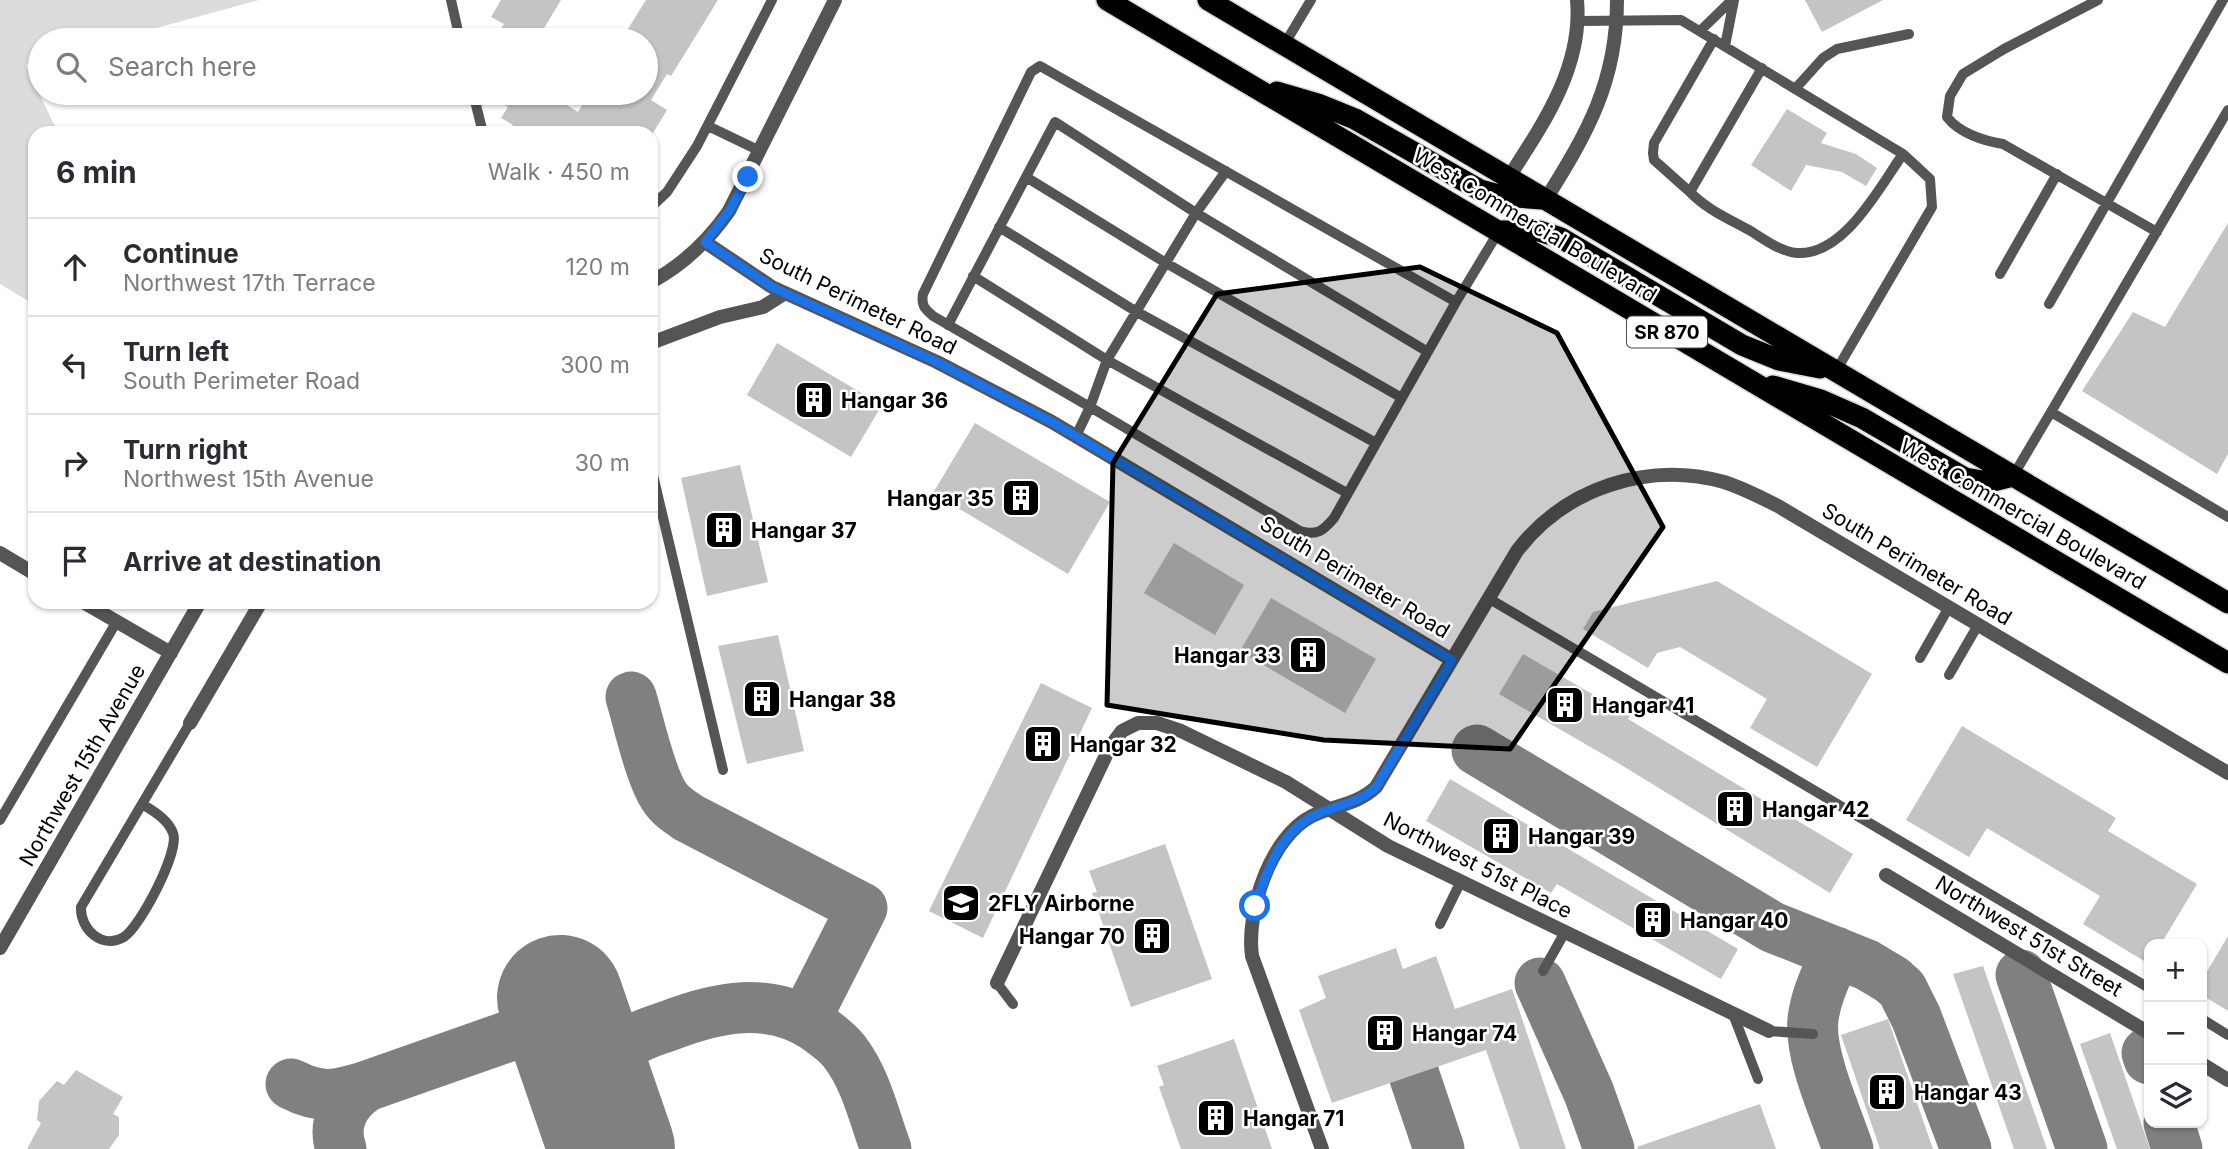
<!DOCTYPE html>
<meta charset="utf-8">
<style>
:root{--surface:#fff;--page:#f2f2f3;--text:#2b2b33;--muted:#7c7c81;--line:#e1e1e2}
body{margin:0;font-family:Inter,sans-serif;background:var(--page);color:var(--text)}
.controls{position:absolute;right:21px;bottom:21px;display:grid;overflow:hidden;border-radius:14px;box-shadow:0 2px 5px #0004}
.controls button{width:63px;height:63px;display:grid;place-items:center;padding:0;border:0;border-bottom:2px solid var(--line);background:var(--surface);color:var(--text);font:35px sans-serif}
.stop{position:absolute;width:21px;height:21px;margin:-16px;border:5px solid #1a73e8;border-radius:50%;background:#fff}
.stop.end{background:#1a73e8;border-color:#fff;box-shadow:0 2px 7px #0008}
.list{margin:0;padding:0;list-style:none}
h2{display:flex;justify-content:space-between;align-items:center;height:91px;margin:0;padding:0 28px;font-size:30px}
h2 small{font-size:23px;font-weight:400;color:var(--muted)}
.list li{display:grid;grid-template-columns:46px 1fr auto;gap:21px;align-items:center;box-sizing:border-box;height:98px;padding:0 28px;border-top:2px solid var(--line)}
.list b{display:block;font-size:26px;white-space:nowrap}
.list p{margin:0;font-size:23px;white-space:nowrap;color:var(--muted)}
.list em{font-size:23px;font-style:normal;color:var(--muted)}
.icon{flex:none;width:38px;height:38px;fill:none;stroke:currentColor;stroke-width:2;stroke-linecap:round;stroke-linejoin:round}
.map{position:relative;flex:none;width:2228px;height:1149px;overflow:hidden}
.search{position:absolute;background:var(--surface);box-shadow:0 2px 5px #0004;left:28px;top:28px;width:630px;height:77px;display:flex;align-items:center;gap:18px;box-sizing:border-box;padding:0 24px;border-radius:38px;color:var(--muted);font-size:26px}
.panel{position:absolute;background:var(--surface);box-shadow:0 2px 5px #0004;left:28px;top:126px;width:630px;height:483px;border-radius:21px}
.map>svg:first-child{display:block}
.green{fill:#dcdcdc}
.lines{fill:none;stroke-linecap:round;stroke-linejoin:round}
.taxiway{stroke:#808080;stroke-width:51}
.runway{stroke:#808080;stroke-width:126}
.building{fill:#c4c4c4}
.highway-casing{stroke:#dbdbdb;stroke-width:24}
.lane{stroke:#555;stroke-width:10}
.street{stroke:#555;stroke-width:14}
.highway{stroke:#000;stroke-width:21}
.route{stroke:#1a73e8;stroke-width:9}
.marked{fill:#000;fill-opacity:0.2;stroke:#000;stroke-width:5;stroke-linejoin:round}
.labels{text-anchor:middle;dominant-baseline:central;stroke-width:5;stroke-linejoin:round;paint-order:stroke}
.shield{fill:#fff;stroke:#4c4c4c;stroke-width:2}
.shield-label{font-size:19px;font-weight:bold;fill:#000}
.street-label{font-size:21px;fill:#000;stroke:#fff}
.poi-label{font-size:21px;font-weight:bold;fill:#000;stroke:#fff;text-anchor:start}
</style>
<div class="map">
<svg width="2228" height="1149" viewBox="0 0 2228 1149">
<rect width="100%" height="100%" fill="#fff"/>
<path class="green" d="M0 0H259L113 40H40V60L26 65 58 133H35V305L0 284Z"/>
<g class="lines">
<path class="taxiway" d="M631 697C639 723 650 775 664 796 670 806 680 812 689 818L862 908 805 1020
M1477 750 1772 927 1867 965 1892 980 1902 989 1916 1017 1966 1149
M1836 952C1827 974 1816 995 1813 1019 1809 1056 1836 1113 1848 1149
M2021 975 2082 1149
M1540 983 1589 1093 1609 1149
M2147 1053 2149 1059
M1414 1075 1439 1149
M291 1084C320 1099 336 1096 367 1086
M603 1121C605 1100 605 1073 618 1054 629 1038 650 1032 668 1026 717 1007 769 996 816 1027 826 1034 837 1042 844 1051 866 1079 874 1117 886 1149
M2169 1123 2177 1149
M341 1149C332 1123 345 1100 367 1086L566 1016"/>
<path class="runway" d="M560 998 612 1149"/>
</g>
<path class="building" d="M501 0H561L537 40H505L497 35 504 24 491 17Z
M646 0H718L671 76 667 74 651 100 667 110 653 133H508L513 125 501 118 508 107 485 93H547L578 112 589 93H646V40H621Z
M1805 0H1883L1822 32Z
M1787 109 1827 133 1821 143 1856 154 1877 168 1866 186 1842 172 1806 165 1791 191 1751 165Z
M2228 223V454L2217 474 2082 391 2133 312 2165 327Z
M777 343 882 405 851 457 747 395Z
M975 423 1110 502 1068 574 933 493Z
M740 465 768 582 707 596 681 478Z
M1174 543 1244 585 1215 635 1144 593Z
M1717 581 1872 674 1817 767 1750 728 1767 699 1680 647 1657 653 1648 668 1583 629 1593 612Z
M1271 598 1376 659 1345 713 1240 651Z
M778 635 804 751 747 764 718 646Z
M1523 654 1630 716 1628 719 1853 854 1830 893 1618 763 1499 694Z
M1041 683 1092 708 983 938 929 911Z
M1962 726 2116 818 2108 831 2197 884 2161 944H2149V964L2083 924 2100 896 1987 828 1969 857 1906 820Z
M1450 779 1738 949 1721 979 1557 884 1551 893 1426 821Z
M1165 844 1212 979 1131 1007 1092 893 1097 892 1089 871Z
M2228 936V1011L2202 995V980Z
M1396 948 1403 969 1436 956 1455 1009 1512 989 1566 1149H1520L1486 1050 1332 1103 1299 1010 1326 998 1318 976Z
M1983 966 2047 1149H2014L1953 974Z
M1888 1019 1933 1149H1880L1841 1035Z
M2110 1033 2150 1149H2117L2080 1044Z
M1234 1039 1272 1149H1181L1159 1087 1164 1085 1157 1066Z
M76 1070 123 1097 113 1114 119 1117V1135L109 1149H27L41 1123 37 1120 39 1101 57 1081 64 1085Z
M1760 1104 1776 1149H1638L1637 1147Z"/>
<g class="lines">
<defs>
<path id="highway" d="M1107 0 2228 663
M1208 0 2228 603
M1277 92 1318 104 1355 119 1480 190 1502 196 1542 199
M1499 231H1539L1561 238 1742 345 1779 360 1820 368
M1773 386 1821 400 1862 418 1965 478 1989 482 2013 476"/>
</defs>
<use href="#highway" class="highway-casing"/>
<path class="lane" d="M451 0 460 40
M2098 0 2004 49 1963 74 1950 96 1947 117C1959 133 1984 141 2003 144L2157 232
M1579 21 1681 20 1903 154 1930 179 1932 207 1836 371
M1700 31 1732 0
M1284 45 1311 0
M1725 46 1734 0
M1762 68 1690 192C1706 209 1729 219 1749 230 1764 239 1779 251 1797 253 1844 256 1879 188 1903 154
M1795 89 1823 58 1837 49 1909 34
M473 93 483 133
M708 126 760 151
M1226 171 1196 213 1428 352
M1026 177 1166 263 1402 398
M1690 192 1654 160 1653 153 1654 143 1714 39
M651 207 667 192 697 146 772 0
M999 227 1137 312 1376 443
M2000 274 2057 174
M973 276 1107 360 1347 493
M2049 304 2223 0
M948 325 1055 122 1196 213 1107 360 1090 407 933 316C925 309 921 306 923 294L1031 72 1040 66 1456 302
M2051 412 2228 110
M1076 436 1090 407 1300 531C1317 536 1323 531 1334 518L1456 302 1499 231
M651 467 723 770
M2013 476 2051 412 2228 517
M1488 598 2149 988
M1920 658 1949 607
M1949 675 1978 625
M142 804C153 811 168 819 173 833 180 851 140 927 124 937 102 950 80 929 81 907Z
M142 804 190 723
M0 820 117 621
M1440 924 1461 881
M1543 971 1565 932
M997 983 1013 1004
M1733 1014 1758 1079
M2202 1019 2228 1035
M1769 1031 1813 1034"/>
<path class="street" d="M1509 177C1543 124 1583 67 1577 0
M1546 199C1588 132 1617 81 1617 0
M705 242 772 287 937 362 1052 422 1452 660
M651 282C683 265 708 241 729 211L835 0
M651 343 720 317 763 307 785 293
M0 553 35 574
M83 602 171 653
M190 723 261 602
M1886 875 2149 1033
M0 948 200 602
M997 983 1110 747 1122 731 1138 723H1157L1181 731 1286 782 1388 846 1769 1031
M2202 1064 2228 1080
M1322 1149 1252 956C1246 912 1270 837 1312 816 1334 805 1357 805 1376 787L1517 551C1565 488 1647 461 1724 482 1743 488 1760 497 1778 506L2228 773"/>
<use href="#highway" class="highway"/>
</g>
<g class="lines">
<path class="route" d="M748 177 729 211 705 242 772 287 937 362 1052 422 1452 660 1376 787C1360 802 1342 804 1322 812 1281 828 1268 868 1255 906"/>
</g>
<path class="marked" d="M1420 267 1557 333 1663 527 1510 749 1324 740 1107 705 1113 463 1217 294Z"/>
<defs>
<symbol id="building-square" viewBox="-11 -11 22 22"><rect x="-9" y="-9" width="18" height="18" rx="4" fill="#000" stroke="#fff"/><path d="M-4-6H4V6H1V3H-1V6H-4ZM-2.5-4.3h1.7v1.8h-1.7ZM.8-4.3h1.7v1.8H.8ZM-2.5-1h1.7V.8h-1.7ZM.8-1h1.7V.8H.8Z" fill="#fff"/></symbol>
<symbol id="school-square" viewBox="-11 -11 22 22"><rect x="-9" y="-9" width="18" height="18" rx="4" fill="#000" stroke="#fff"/><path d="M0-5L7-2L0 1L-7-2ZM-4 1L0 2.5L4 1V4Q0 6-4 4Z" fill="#fff"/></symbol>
</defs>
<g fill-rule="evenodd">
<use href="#building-square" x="792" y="378" width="44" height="44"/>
<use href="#building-square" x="999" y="476" width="44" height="44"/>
<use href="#building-square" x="702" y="508" width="44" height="44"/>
<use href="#building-square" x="1286" y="633" width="44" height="44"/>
<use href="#building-square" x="740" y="677" width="44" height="44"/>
<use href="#building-square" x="1543" y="683" width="44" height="44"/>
<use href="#building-square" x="1021" y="722" width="44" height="44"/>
<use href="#building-square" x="1713" y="787" width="44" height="44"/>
<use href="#building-square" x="1479" y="814" width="44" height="44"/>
<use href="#school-square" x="939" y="881" width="44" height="44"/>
<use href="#building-square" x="1631" y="898" width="44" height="44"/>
<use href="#building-square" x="1130" y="914" width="44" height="44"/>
<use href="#building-square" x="1363" y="1011" width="44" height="44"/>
<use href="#building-square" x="1865" y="1070" width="44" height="44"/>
<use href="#building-square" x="1194" y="1096" width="44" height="44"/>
</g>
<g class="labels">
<rect class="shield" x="1627" y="316.5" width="80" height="31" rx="5"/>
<g class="shield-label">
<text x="1667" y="332">SR 870</text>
</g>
<g class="street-label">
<text transform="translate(1535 225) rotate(31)">West Commercial Boulevard</text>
<text transform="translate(858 301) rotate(26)">South Perimeter Road</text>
<text transform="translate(2023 514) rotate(30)">West Commercial Boulevard</text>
<text transform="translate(1917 564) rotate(31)">South Perimeter Road</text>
<text transform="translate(1355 577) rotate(31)">South Perimeter Road</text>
<text transform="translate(82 765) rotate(-60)">Northwest 15th Avenue</text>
<text transform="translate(1478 865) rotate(27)">Northwest 51st Place</text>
<text transform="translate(2029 936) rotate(31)">Northwest 51st Street</text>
</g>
<g class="poi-label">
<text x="841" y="400">Hangar 36</text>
<text x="994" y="498" text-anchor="end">Hangar 35</text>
<text x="751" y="530">Hangar 37</text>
<text x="1281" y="655" text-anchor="end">Hangar 33</text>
<text x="789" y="699">Hangar 38</text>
<text x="1592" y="705">Hangar 41</text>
<text x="1070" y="744">Hangar 32</text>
<text x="1762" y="809">Hangar 42</text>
<text x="1528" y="836">Hangar 39</text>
<text x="988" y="903">2FLY Airborne</text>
<text x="1680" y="920">Hangar 40</text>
<text x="1125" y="936" text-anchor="end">Hangar 70</text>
<text x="1412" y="1033">Hangar 74</text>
<text x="1914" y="1092">Hangar 43</text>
<text x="1243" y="1118">Hangar 71</text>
</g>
</g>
</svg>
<div class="controls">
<button>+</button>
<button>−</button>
<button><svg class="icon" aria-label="layers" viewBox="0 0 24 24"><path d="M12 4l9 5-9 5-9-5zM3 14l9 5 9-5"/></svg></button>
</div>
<div class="stop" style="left:1255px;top:906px"></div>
<div class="stop end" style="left:748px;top:177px"></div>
<div class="search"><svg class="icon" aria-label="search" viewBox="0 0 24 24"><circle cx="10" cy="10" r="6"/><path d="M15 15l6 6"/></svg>Search here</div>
<section class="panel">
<h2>6 min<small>Walk · 450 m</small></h2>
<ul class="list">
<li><svg class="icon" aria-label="ahead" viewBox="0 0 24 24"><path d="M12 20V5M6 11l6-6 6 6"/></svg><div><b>Continue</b><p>Northwest 17th Terrace</p></div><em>120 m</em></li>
<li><svg class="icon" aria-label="left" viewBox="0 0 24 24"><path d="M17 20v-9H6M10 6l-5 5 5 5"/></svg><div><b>Turn left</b><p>South Perimeter Road</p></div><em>300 m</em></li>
<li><svg class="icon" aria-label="right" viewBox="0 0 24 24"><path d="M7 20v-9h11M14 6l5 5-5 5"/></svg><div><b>Turn right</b><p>Northwest 15th Avenue</p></div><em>30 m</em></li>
<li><svg class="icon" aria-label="arrive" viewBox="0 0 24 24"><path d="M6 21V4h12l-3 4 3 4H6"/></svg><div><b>Arrive at destination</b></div></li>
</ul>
</section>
</div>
